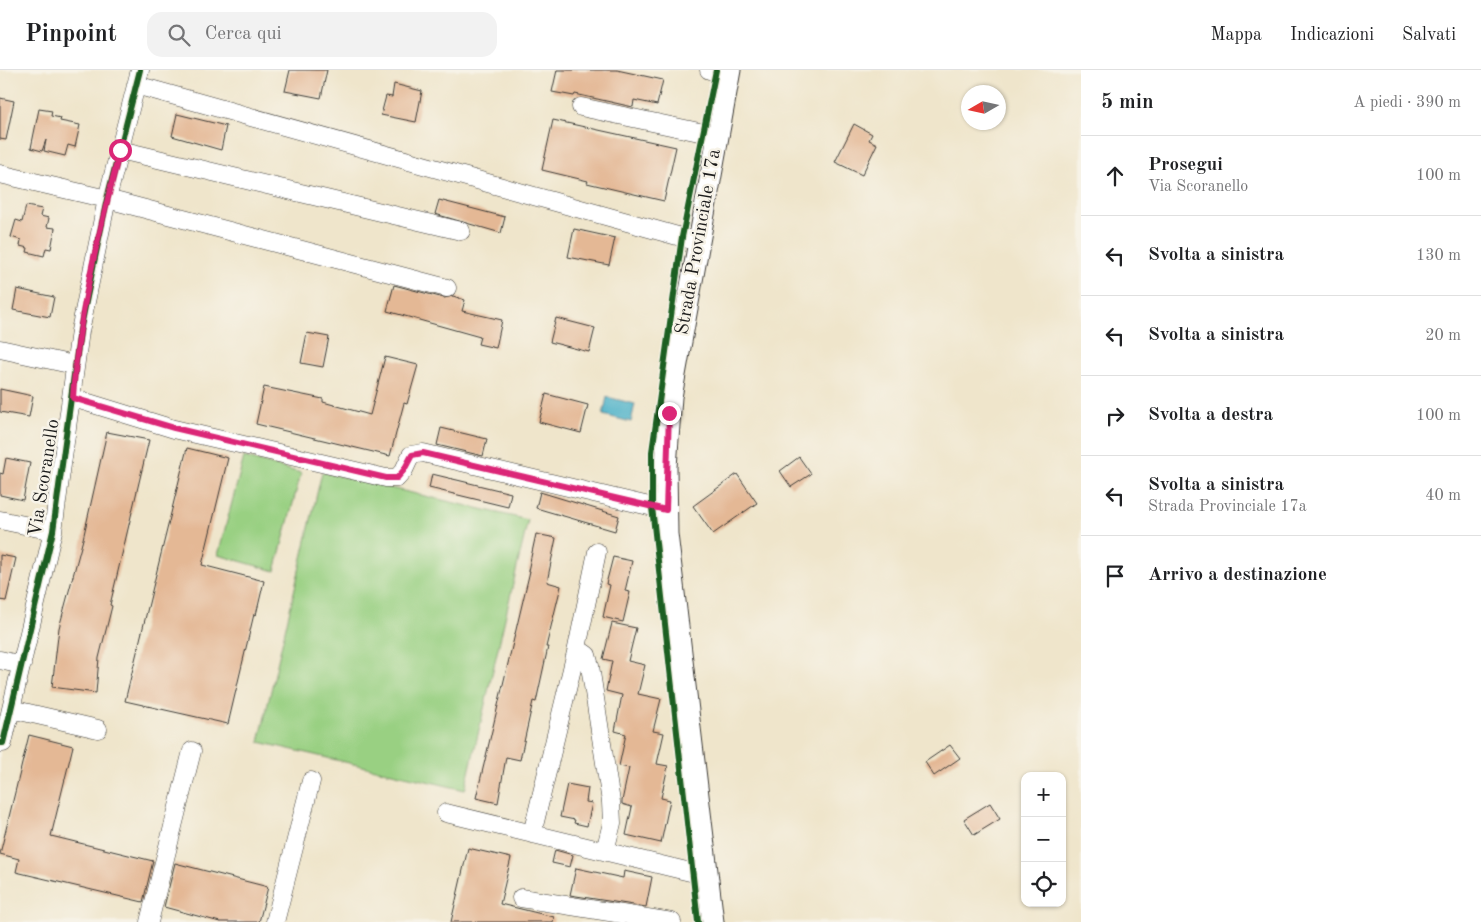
<!DOCTYPE html>
<html lang="it">
<meta charset="utf-8">
<style>
:root{--surface:#fff;--page:#f2f2f2;--text:#202124;--muted:#757577;--line:#e0e0e0}
body{margin:0;font-family:"Old Standard TT",serif;background:var(--page);color:var(--text)}
.controls{position:absolute;right:15px;bottom:15px;display:grid;overflow:hidden;border-radius:10px;box-shadow:0 1px 4px #0004}
.controls button{width:45px;height:45px;display:grid;place-items:center;padding:0;border:0;border-bottom:1px solid var(--line);background:var(--surface);color:var(--text);font:25px sans-serif}
.compass{position:absolute;left:961px;top:15px;width:45px;height:45px;border-radius:50%;background:var(--surface);box-shadow:0 1px 4px #0004;rotate:261deg}
.stop{position:absolute;width:15px;height:15px;margin:-11px;border:4px solid #db2777;border-radius:50%;background:#fff}
.stop.end{background:#db2777;border-color:#fff;box-shadow:0 1px 5px #0008}
.list{margin:0;padding:0;list-style:none}
h2{display:flex;justify-content:space-between;align-items:center;height:65px;margin:0;padding:0 20px;font-size:21px}
h2 small{font-size:16px;font-weight:400;color:var(--muted)}
.list li{display:grid;grid-template-columns:32px 1fr auto;gap:15px;align-items:center;box-sizing:border-box;height:80px;padding:0 20px;border-top:1px solid var(--line)}
.list b{display:block;font-size:19px;white-space:nowrap}
.list p{margin:0;font-size:16px;white-space:nowrap;color:var(--muted)}
.list em{font-size:16px;font-style:normal;color:var(--muted)}
.icon{flex:none;width:28px;height:28px;fill:none;stroke:currentColor;stroke-width:2;stroke-linecap:round;stroke-linejoin:round}
.map{position:relative;flex:none;width:1081px;height:852px;overflow:hidden}
header{display:flex;align-items:center;gap:30px;box-sizing:border-box;height:70px;padding:0 25px;background:var(--surface);border-bottom:1px solid var(--line)}
header strong{font-size:24px}
nav{display:flex;gap:28px;margin-inline-start:auto;font-size:18px}
.search{width:350px;height:45px;background:var(--page);display:flex;align-items:center;gap:12px;box-sizing:border-box;padding:0 18px;border-radius:15px;color:var(--muted);font-size:19px}
main{display:flex}
aside{flex:1;background:var(--surface)}
.map>svg:first-child{display:block}
.green{fill:#99d082;stroke:#5a764f}
.water{fill:#49b0c8;stroke:#326672}
.building{fill:#e4b895}
.lines{fill:none;stroke-linecap:round;stroke-linejoin:round}
.minor-casing{stroke:#3c3a36;stroke-width:19}
.major-casing{stroke:#3c3a36;stroke-width:23}
.minor{stroke:#fff;stroke-width:18}
.major{stroke:#fff;stroke-width:21}
.cycleway-casing{stroke:#f7f3e8;stroke-width:9}
.cycleway{stroke:#1b5e20;stroke-width:6}
.route{stroke:#db2777;stroke-width:6}
.labels{text-anchor:middle;dominant-baseline:central;stroke-width:5;stroke-linejoin:round;paint-order:stroke}
.street-label{font-size:19px;fill:#1c1c1c;stroke:#f7f3e8}
</style>
<header>
<strong>Pinpoint</strong>
<div class="search"><svg class="icon" aria-label="search" viewBox="0 0 24 24"><circle cx="10" cy="10" r="6"/><path d="M15 15l6 6"/></svg>Cerca qui</div>
<nav><a>Mappa</a><a>Indicazioni</a><a>Salvati</a></nav>
</header>
<main>
<div class="map">
<svg width="1081" height="852" viewBox="0 0 1081 852">
<rect width="100%" height="100%" fill="#f7f3e8"/>
<filter id="ink" filterUnits="userSpaceOnUse"><feTurbulence type="fractalNoise" baseFrequency=".02" numOctaves="2"/><feDisplacementMap in="SourceGraphic" scale="10" xChannelSelector="R" yChannelSelector="G"/><feConvolveMatrix kernelMatrix="1 2 1 2 8 2 1 2 1" color-interpolation-filters="sRGB"/></filter>
<filter id="wash" filterUnits="userSpaceOnUse"><feTurbulence type="fractalNoise" baseFrequency=".0096" numOctaves="4" result="noise"/><feDisplacementMap in="SourceGraphic" scale="20" xChannelSelector="R" yChannelSelector="G"/><feGaussianBlur stdDeviation="1.12" result="paint"/><feColorMatrix in="noise" values="0 0 0 0 0 0 0 0 0 0 0 0 0 0 0 0 0 1.4 0 .05"/><feComposite in="paint" operator="in"/></filter>
<g filter="url(#wash)">
<rect width="100%" height="100%" fill="#efe5cb"/>
<path class="green" d="M244 387 301 403 275 501 218 485Z
M322 402 528 450 465 720 259 672Z"/>
<path class="water" d="M607 327 635 334 631 352 603 345Z"/>
<g id="blocks">
<path class="building" d="M290 0H327L321 28 285 21Z
M557 0H617L663 10 657 35 634 30 633 37 575 24 574 26 552 22Z
M394 14 422 21 416 52 381 45 386 26 392 27Z
M0 28 14 31 6 70 0 69Z
M39 39 52 41 51 46 61 48 60 51 80 55 75 77 68 75 65 86 44 81 46 70 42 81 31 78Z
M177 44 226 56 221 80 172 66Z
M553 50 676 77 664 131 587 113 588 111 542 100Z
M854 54 872 64 869 70 877 74 862 105 835 92Z
M439 130 505 147 501 163 435 144Z
M26 136 42 139 40 146 49 148 47 157 55 158 51 179 46 178 44 186 27 182 28 178 20 176 21 170 11 167 16 150 22 152Z
M574 159 615 168 609 195 568 187Z
M394 215 444 228 453 226 465 230 462 241 502 250 496 278 478 274 480 267 387 241Z
M17 219 54 227 50 247 13 240Z
M556 248 595 258 589 282 550 272Z
M307 263 329 267 323 297 301 293Z
M385 287 418 295 407 334 404 333 390 386 256 354 264 317 323 329V332L370 345Z
M0 319 33 326 29 347 0 342Z
M546 324 588 335 581 363 539 352Z
M441 358 487 369 483 386 437 375Z
M107 362 149 370 110 535 112 536 99 588 96 623 52 617 59 558 83 469Z
M187 378 228 388 202 495 264 511 256 545 254 544 228 654 125 631Z
M799 387 811 404 791 417 780 401Z
M6 388 30 393 23 430 0 425V403L3 404Z
M432 404 511 423 508 437 429 418Z
M737 404 757 433 713 464 693 436Z
M540 422 619 446 615 461 536 438Z
M536 464 556 468 547 512 561 516 546 577H548L536 632 533 631 520 690 506 687 498 733 476 728 530 501H528Z
M0 485 16 488 6 531 0 530Z
M613 487 632 491 625 521 630 522 623 552 603 547 610 515 606 514Z
M612 553 636 558 628 591 645 595 638 624 661 629 653 661 664 663 657 694 668 696 661 728 670 730 661 773 626 765 632 737 622 734V731L629 698 619 696 626 664 615 661 622 625 606 621 612 591 603 589Z
M29 665 73 676 51 766 153 791 143 832 16 802 19 789 0 784Z
M950 675 960 688 934 706 925 692Z
M567 714 588 718 586 732 592 733 587 756 574 753 575 750 560 747Z
M990 733 1000 749 974 765 964 749Z
M468 778 511 788 500 834 554 847 553 852H451Z
M555 780 573 785 570 797 552 793Z
M175 793 268 817 259 852H220L164 837Z
M576 798 623 808 624 801 652 807 646 837 570 825Z"/>
</g>
</g>
<g filter="url(#ink)">
<use href="#blocks" fill-opacity="0" stroke="#3c3a36" stroke-width="1"/>
<g class="lines">
<defs>
<path id="minor" d="M709 0 730 4
M136 15 699 172
M581 37 718 66
M120 80 461 161
M0 104 107 129 447 218
M0 279 74 295
M73 328 174 359 386 408H397L404 400 411 385 423 383 666 440
M0 450 53 461
M577 578 597 482
M0 590 22 595
M11 639 98 659
M0 673H3L53 461 80 261 107 129 140 0
M446 743 707 806
M532 764 577 578 587 585 590 596 611 732 612 753 605 781
M521 828 672 852
M149 852 192 681
M275 852 311 711"/>
<path id="major" d="M713 852 667 464 666 397 671 327 730 0"/>
</defs>
<use href="#minor" class="minor-casing"/>
<use href="#major" class="major-casing"/>
<use href="#minor" class="minor"/>
<use href="#major" class="major"/>
<defs>
<path id="cycleway" d="M0 673H3L53 461 80 261 107 129 140 0
M698 852 652 437V382L682 167 716 0"/>
</defs>
<use href="#cycleway" class="cycleway-casing"/>
<use href="#cycleway" class="cycleway"/>
</g>
</g>
<g class="lines" filter="url(#ink)">
<path class="route" d="M120 80C100 159 77 247 73 328L174 358 386 408H397L404 400 412 385 423 383 666 440 669 343"/>
</g>
<g class="labels">
<g class="street-label">
<text transform="translate(699 172) rotate(-80)">Strada Provinciale 17a</text>
<text transform="translate(45 408) rotate(-81)">Via Scoranello</text>
</g>
</g>
</svg>
<div class="controls">
<button>+</button>
<button>−</button>
<button><svg class="icon" aria-label="locate" viewBox="0 0 24 24"><circle cx="12" cy="12" r="6"/><path d="M12 2v4M12 18v4M2 12h4M18 12h4"/></svg></button>
</div>
<svg class="compass" viewBox="-18 -18 36 36"><path d="M0-13l5 13h-10z" fill="#e53935"/><path d="M0 13l5-13h-10z" fill="#757577"/></svg>
<div class="stop" style="left:120px;top:80px"></div>
<div class="stop end" style="left:669px;top:343px"></div>
</div>
<aside>
<h2>5 min<small>A piedi · 390 m</small></h2>
<ul class="list">
<li><svg class="icon" aria-label="ahead" viewBox="0 0 24 24"><path d="M12 20V5M6 11l6-6 6 6"/></svg><div><b>Prosegui</b><p>Via Scoranello</p></div><em>100 m</em></li>
<li><svg class="icon" aria-label="left" viewBox="0 0 24 24"><path d="M17 20v-9H6M10 6l-5 5 5 5"/></svg><div><b>Svolta a sinistra</b></div><em>130 m</em></li>
<li><svg class="icon" aria-label="left" viewBox="0 0 24 24"><path d="M17 20v-9H6M10 6l-5 5 5 5"/></svg><div><b>Svolta a sinistra</b></div><em>20 m</em></li>
<li><svg class="icon" aria-label="right" viewBox="0 0 24 24"><path d="M7 20v-9h11M14 6l5 5-5 5"/></svg><div><b>Svolta a destra</b></div><em>100 m</em></li>
<li><svg class="icon" aria-label="left" viewBox="0 0 24 24"><path d="M17 20v-9H6M10 6l-5 5 5 5"/></svg><div><b>Svolta a sinistra</b><p>Strada Provinciale 17a</p></div><em>40 m</em></li>
<li><svg class="icon" aria-label="arrive" viewBox="0 0 24 24"><path d="M6 21V4h12l-3 4 3 4H6"/></svg><div><b>Arrivo a destinazione</b></div></li>
</ul>
</aside>
</main>
